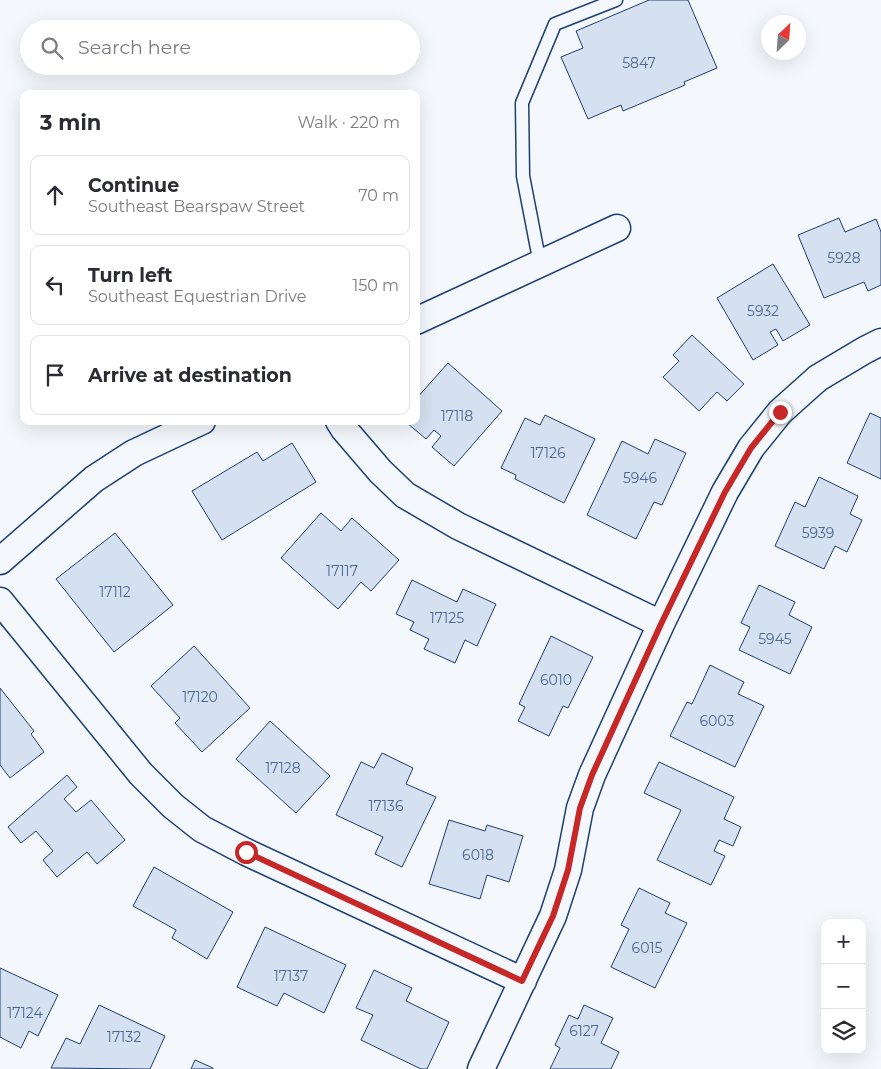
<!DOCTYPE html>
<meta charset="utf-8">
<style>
:root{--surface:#fff;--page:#f7f7f7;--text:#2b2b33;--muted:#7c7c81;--line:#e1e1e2}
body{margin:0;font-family:Montserrat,sans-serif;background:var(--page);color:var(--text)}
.controls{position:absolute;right:15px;bottom:15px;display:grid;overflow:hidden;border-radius:10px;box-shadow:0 5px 20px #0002}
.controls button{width:45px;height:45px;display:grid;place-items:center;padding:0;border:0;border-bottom:1px solid var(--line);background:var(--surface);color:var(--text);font:25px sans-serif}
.compass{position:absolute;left:761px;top:15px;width:45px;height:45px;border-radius:50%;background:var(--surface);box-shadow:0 5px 20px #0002;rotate:25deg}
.stop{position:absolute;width:15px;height:15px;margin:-11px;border:4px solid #c62828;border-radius:50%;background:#fff}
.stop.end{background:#c62828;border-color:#fff;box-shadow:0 1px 5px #0008}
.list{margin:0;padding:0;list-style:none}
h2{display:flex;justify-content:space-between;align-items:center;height:65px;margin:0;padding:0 20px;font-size:21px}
h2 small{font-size:16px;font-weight:400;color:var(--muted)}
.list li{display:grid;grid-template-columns:32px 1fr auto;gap:15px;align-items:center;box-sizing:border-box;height:80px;margin:0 10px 10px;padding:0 10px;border:1px solid var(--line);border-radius:10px}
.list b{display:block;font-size:19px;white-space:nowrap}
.list p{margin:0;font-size:16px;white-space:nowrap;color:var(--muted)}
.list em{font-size:16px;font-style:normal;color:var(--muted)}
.icon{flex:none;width:28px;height:28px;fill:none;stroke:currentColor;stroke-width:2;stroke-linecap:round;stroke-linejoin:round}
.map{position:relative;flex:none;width:881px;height:1069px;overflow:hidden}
.search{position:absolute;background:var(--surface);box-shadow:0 5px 20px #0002;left:20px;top:20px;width:400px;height:55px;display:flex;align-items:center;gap:12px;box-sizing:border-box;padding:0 18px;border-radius:28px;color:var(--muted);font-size:19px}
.panel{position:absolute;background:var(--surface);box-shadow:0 5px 20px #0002;left:20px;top:90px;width:400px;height:335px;border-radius:10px}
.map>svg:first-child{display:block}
.building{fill:#d5e0f0;stroke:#1d3f73}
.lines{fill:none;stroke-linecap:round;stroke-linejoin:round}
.service-casing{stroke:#1d3f73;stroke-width:15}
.minor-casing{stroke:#1d3f73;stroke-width:29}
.service{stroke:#f4f7fb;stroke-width:12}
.minor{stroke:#f4f7fb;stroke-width:26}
.route{stroke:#c62828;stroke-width:6}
.labels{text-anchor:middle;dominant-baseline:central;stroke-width:4;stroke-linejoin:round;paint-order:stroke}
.number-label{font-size:14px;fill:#4b6792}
</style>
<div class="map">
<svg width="881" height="1069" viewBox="0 0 881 1069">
<rect width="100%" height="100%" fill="#f4f7fb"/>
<path class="building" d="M649 0H688L717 68 684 82 685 85 623 111 621 105 588 119 561 57 583 48 576 31Z
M839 218 845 232 876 219 881 232V285L868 291 864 282 824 298 798 235Z
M773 264 810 325 783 341 776 329 770 332 778 345 753 360 717 298Z
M692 335 744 384 727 401 717 392 699 411 663 377 679 361 673 355Z
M448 363 502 411 454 466 432 447 441 436 434 430 426 439 407 423 408 421H416V399Z
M870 413 881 418V479L847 463Z
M545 415 595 439 564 503 515 479 516 475 501 468 525 418 540 425Z
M655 439 686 453 662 505 654 502 636 539 587 515 622 441 648 454Z
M292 443 316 482 222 540 192 491 257 452 263 461Z
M819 477 858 496 850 514 862 520 847 552 835 546 824 569 775 546 795 502 805 507Z
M321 513 341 531 352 518 399 560 371 591 361 582 338 609 281 558Z
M115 533 173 605 114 652 56 579Z
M412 580 457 602 463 589 496 604 477 646 465 640 455 663 424 649 429 639 410 630 414 622 396 614Z
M759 585 795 602 789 615 812 627 790 674 739 650 750 627 741 623Z
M551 636 593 657 568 708 563 706 549 736 518 721 525 707 519 704Z
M194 646 250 708 202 752 175 723 180 718 151 686Z
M710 665 744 682 738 694 764 706 735 767 670 736 687 702 692 704Z
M0 688 34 731 31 734 44 752 10 778 0 765Z
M270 721 330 776 296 813 236 759Z
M382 753 413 768 406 784 436 797 402 867 375 854 383 837 336 815 361 762 374 768Z
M659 762 734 797 724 819 741 827 733 846 719 840 714 851 725 856 711 885 657 860 681 810 644 793Z
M67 775 77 787 64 799 76 812 91 800 125 840 97 864 87 852 57 877 43 860 53 851 36 831 21 843 8 827Z
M449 820 485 831 487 825 523 836 509 882 487 875 480 899 429 884Z
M154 867 233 912 207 959 172 938 176 930 133 906Z
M639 888 670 903 665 913 687 923 655 988 611 967 629 929 621 925Z
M265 927 346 965 324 1013 284 993 277 1006 237 987Z
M0 968 58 995 38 1036 29 1031 21 1048 0 1037Z
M374 970 412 988 406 1001 449 1022 427 1069H421L361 1040 373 1015 356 1008Z
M99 1005 165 1036 150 1069 51 1068 66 1038 80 1044Z
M584 1005 613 1018 601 1043 619 1052 611 1069H550L560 1048 555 1045 569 1015 578 1019Z
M195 1060 213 1068V1069H191Z"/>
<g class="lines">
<defs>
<path id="service" d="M540 264 523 176 522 103 555 24 616 0"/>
<path id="minor" d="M416 321 617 228
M339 421 344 429 380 471 405 495 458 526 661 624
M0 561 94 479 134 453 202 421
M0 601 141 774 173 806 202 829 246 852 523 981
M481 1069 553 916 568 870 580 808 592 775 661 624 725 492 751 448 780 412 818 378 865 350 881 342"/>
</defs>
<use href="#service" class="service-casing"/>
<use href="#minor" class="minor-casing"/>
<use href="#service" class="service"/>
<use href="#minor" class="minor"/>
</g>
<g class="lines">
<path class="route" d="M246 852 522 981 553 916 568 870 580 808 592 775 661 624 725 492 751 448 780 412"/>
</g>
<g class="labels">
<g class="number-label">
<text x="639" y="63">5847</text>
<text x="844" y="258">5928</text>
<text x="763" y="311">5932</text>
<text x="457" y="416">17118</text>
<text x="548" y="453">17126</text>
<text x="640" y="478">5946</text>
<text x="818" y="533">5939</text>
<text x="342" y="571">17117</text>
<text x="115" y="592">17112</text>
<text x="447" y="618">17125</text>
<text x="775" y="639">5945</text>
<text x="556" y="680">6010</text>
<text x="200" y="697">17120</text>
<text x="717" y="721">6003</text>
<text x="283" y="768">17128</text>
<text x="386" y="806">17136</text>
<text x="478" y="855">6018</text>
<text x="647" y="948">6015</text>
<text x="291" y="976">17137</text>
<text x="25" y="1013">17124</text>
<text x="584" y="1031">6127</text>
<text x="124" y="1037">17132</text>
</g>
</g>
</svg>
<div class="controls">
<button>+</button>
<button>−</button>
<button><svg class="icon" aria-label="layers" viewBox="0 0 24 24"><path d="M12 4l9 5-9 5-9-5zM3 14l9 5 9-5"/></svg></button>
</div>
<svg class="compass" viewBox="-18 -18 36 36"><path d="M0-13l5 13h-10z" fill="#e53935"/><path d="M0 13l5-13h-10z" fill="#7c7c81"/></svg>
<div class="stop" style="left:246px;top:852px"></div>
<div class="stop end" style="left:780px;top:412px"></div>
<div class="search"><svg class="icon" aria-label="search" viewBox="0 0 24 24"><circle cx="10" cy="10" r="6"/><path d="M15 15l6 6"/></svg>Search here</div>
<section class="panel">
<h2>3 min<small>Walk · 220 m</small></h2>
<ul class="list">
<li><svg class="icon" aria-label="ahead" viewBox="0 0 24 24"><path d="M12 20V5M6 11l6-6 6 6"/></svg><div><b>Continue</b><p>Southeast Bearspaw Street</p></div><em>70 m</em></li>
<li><svg class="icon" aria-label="left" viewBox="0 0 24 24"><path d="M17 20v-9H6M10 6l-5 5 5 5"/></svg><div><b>Turn left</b><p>Southeast Equestrian Drive</p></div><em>150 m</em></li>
<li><svg class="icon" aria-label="arrive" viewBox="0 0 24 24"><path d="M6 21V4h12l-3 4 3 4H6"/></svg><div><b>Arrive at destination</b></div></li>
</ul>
</section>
</div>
